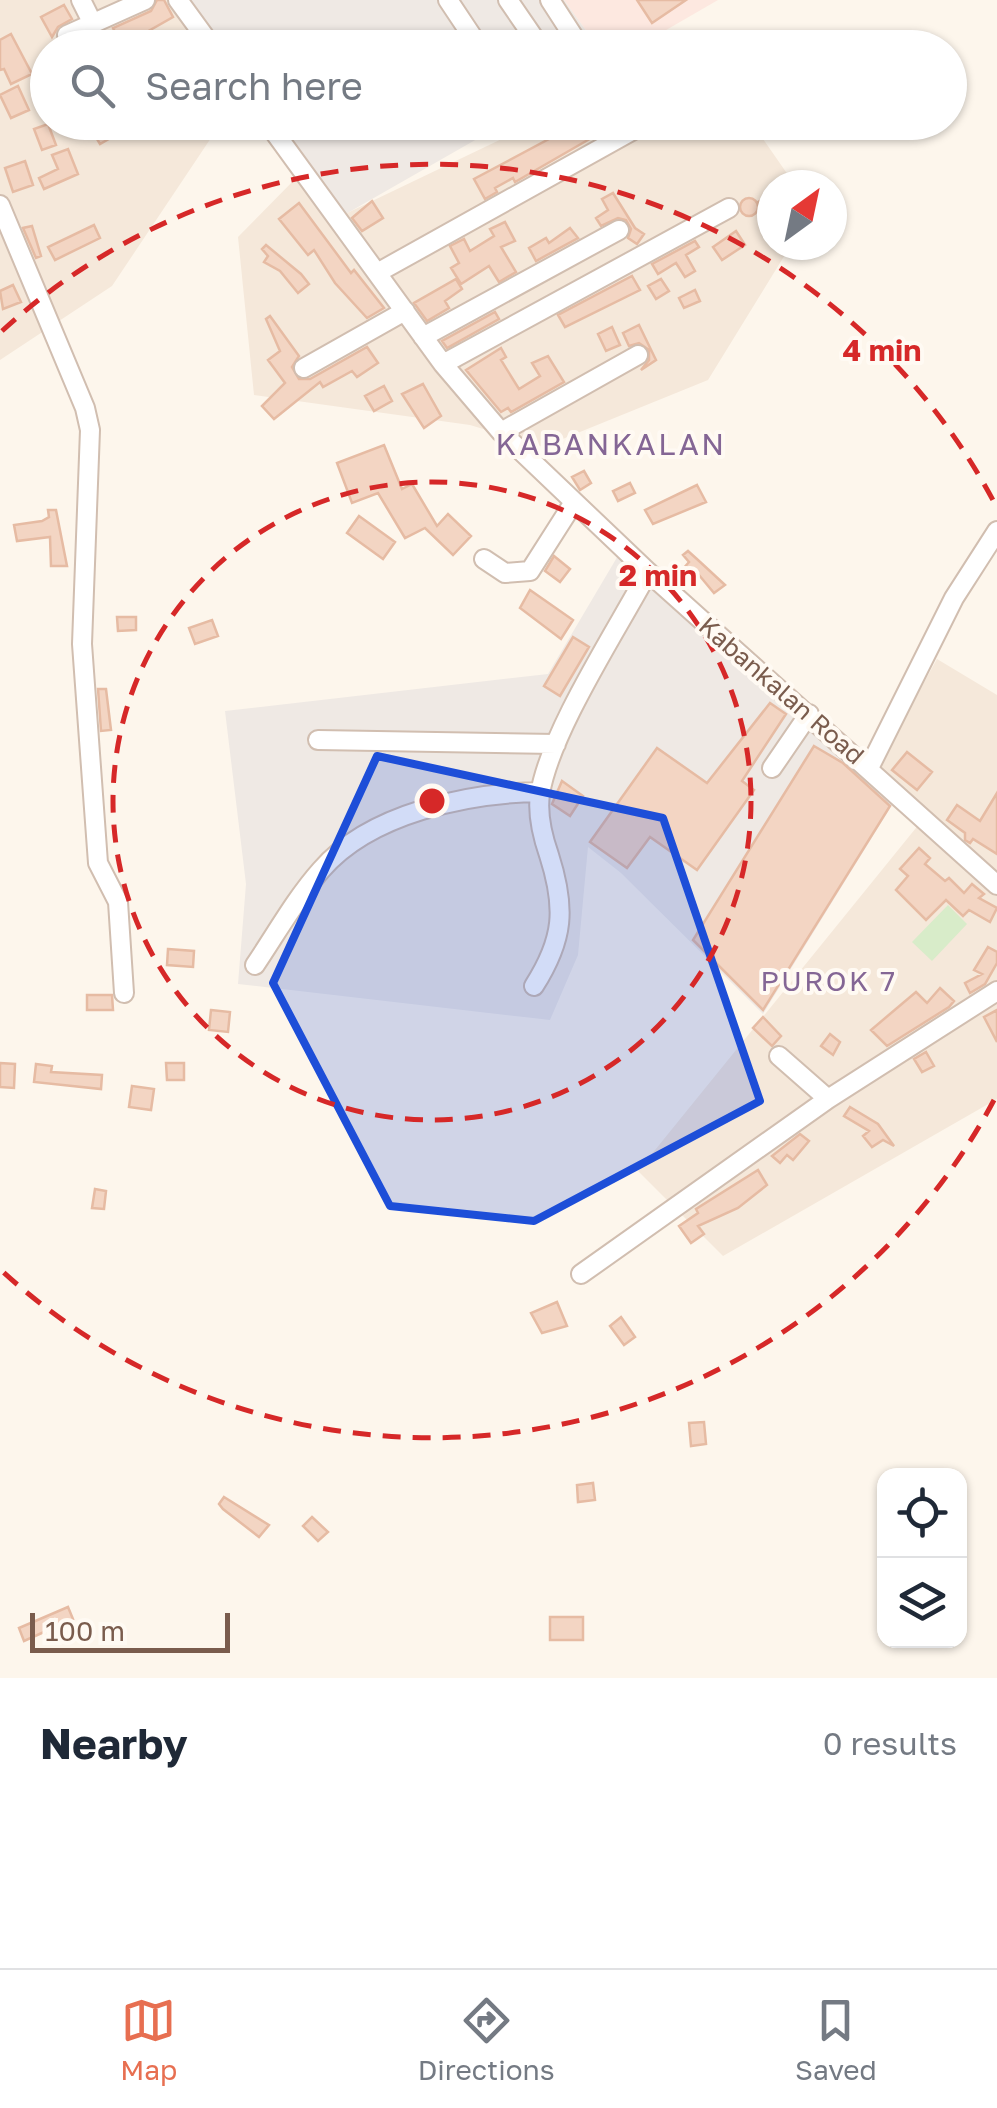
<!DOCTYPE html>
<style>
:root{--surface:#fff;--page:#f2f2f3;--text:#1f2937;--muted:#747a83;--line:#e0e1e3;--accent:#e76f51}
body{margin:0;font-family:"Golos Text",sans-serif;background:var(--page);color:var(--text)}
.controls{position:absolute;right:30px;bottom:30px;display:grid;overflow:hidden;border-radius:20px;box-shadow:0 2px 8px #0004}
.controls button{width:90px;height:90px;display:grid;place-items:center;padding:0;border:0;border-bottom:2px solid var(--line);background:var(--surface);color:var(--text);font:50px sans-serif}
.compass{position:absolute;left:757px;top:170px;width:90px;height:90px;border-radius:50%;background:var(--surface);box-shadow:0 2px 8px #0004;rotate:33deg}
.scale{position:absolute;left:30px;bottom:25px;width:200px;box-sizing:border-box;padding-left:10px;border:5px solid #7a5c4d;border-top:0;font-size:28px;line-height:35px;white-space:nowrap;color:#7a5c4d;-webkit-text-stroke:8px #fffaf3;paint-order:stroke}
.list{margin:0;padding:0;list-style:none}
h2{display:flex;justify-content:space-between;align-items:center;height:130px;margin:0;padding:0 40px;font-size:42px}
h2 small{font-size:32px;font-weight:400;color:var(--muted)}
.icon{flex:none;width:55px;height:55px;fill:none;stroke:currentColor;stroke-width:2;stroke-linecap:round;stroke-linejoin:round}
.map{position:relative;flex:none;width:997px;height:1678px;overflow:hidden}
.search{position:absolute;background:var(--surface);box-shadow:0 2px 8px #0004;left:30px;right:30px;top:30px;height:110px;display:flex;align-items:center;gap:25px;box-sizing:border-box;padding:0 35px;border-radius:55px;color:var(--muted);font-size:38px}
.sheet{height:290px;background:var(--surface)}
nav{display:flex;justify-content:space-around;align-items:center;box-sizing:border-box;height:140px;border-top:2px solid var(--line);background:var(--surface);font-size:28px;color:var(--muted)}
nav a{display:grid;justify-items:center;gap:5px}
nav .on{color:var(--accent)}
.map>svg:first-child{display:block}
.residential{fill:#f5e8da}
.commercial{fill:#fde8e0}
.industrial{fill:#efe9e4}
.green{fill:#d8ecc9}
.building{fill:#f3d5c3;stroke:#e6bba3;stroke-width:2.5}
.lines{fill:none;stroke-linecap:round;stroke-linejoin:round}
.minor-casing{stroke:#d1beb0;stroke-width:22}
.minor{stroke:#fff;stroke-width:18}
.marked{fill:#1d4ed8;fill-opacity:0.2;stroke:#1d4ed8;stroke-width:8;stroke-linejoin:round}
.ring{fill:none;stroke:#d62828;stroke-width:5;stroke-dasharray:18 12}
.labels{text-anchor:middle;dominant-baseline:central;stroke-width:8;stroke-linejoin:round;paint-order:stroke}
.street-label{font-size:25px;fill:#7a5c4d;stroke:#fffaf3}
.neighbourhood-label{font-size:28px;letter-spacing:2.5px;fill:#846695;stroke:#fffaf3}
.quarter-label{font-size:30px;letter-spacing:2.5px;fill:#846695;stroke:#fffaf3}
.centre{fill:#d62828;stroke:#fffaf3;stroke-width:5}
.ring-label{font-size:30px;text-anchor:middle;font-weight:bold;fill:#d62828;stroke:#fffaf3;stroke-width:8;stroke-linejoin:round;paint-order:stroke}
</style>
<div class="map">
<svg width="997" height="1678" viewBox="0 0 997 1678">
<rect width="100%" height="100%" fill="#fdf6ec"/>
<path class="residential" d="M0 0H181L219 47 48 48V122L221 123 112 286 0 360Z
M535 123H752L795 185H772V245H791L708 380 543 447 470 425 254 395 238 237 297 177 345 214Z
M937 659 997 695V1099L723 1256 638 1171 924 818 877 767Z"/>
<path class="commercial" d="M564 0H718L635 48 598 47Z"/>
<path class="industrial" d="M185 0H564L598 47H221Z
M276 123H505L344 215Z
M619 554 897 797 763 1014 621 873 588 847 578 955 550 1020 238 984 246 884 225 711 548 674Z"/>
<path class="green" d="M948 905 967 924 932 961 912 942Z"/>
<path class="building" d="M157 0H164L173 17 122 46 113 28 151 11Z
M637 0H686L652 23Z
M64 5 72 19 58 27 52 37 41 17Z
M11 34 32 74 11 84 4 69 0 70V40Z
M18 86 29 110 11 118 0 95Z
M87 122H113L119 133 100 144Z
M619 122 515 182 513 178 495 188 497 192 485 199 474 179 579 123Z
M48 124 56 145 42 150 34 129Z
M68 149 78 174 44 189 39 178 58 169 52 155Z
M25 161 33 185 13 192 5 168Z
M613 193 635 228 644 234 637 244 628 238 631 229 626 220 618 218 601 226 596 218 608 210 602 199Z
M772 193V222L758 202Z
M740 207a9 9 0 1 1 18 0a9 9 0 1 1-18 0Z
M372 201 383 218 362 231 352 218Z
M299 203 351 273 354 270 384 308 367 318 335 283 314 250 308 255 279 219Z
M505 222 515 241 501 247 516 272 499 282 489 266 461 284 451 268 459 263 450 246 464 239 470 251 494 236 490 229Z
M94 225 100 238 55 260 48 247Z
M32 226 41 256 36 258 23 228Z
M570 228 578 238 536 261 529 248 546 238 549 243Z
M736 231 745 245 722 260 713 247Z
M695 241 699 247 686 255 695 271 685 277 676 263 658 274 652 264Z
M266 245 301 274 309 284 298 293 280 271 264 262 268 256 262 249Z
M632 276 640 290 565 327 558 315Z
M456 279 462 289 445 301 449 308 427 321 414 303Z
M661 279 669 291 656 299 648 286Z
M13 285 21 302 3 309 0 291Z
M695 290 700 301 684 308 679 298Z
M495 312 499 319 447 348 442 341Z
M270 316 299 356 292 367 299 379H310L367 347 378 363 357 377 352 371 323 387 320 382 274 419 262 406 285 383 268 360 280 351 266 319Z
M639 325 656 360 641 370 649 360V350L639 343 629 346 623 333Z
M612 327 620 345 606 351 598 334Z
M501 348 506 357 501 360 519 389 540 376 532 363 548 356 564 382 511 412 508 408 501 412 466 370Z
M423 384 441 416 424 428 402 394Z
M384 386 392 401 374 411 365 396Z
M384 445 402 489 412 484 437 526 448 514 471 536 453 555 425 528 405 538 378 493 352 503 337 463Z
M584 471 591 483 580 490 572 477Z
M630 483 635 493 618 501 613 491Z
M697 485 706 502 653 524 645 510Z
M48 510H56L67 566H51L50 537 17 541 14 525 42 521 49 517Z
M359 516 395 542 383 559 347 533Z
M688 551 698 560 725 585 714 593 699 575 694 580 682 570 689 562 683 555Z
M554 556 570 569 560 582 545 571Z
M530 590 573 620 561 639 520 608Z
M117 617H136V630L118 631Z
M212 620 218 636 195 644 189 628Z
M573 637 589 647 560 696 544 686Z
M98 689H106L111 730 101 731Z
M770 703 786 714 742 781 754 790 697 870 650 837 627 868 590 842 657 748 707 783Z
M814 746 843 763 890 806 763 1010 693 940Z
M907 752 932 772 917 790 892 770Z
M562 781 583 796 570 816 552 804Z
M997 793V854L973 839 970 843 965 840V833L947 820 957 805 980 821Z
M919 848 930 858 925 864 945 881 949 878 964 893 972 884 984 894 979 898 997 908 990 922 969 910 963 916 946 900 926 920 896 890 908 876 900 869Z
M988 947 997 952V963L985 984 970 993 965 983 982 974 974 970Z
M168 949 194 951 193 967 167 965Z
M940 988 954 1001 949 1007 887 1046 871 1030 916 992 927 1003Z
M87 995H112L113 1010H87Z
M211 1010 230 1012 228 1032 209 1030Z
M997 1010V1042L984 1017Z
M763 1017 781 1036 772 1046 753 1028Z
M830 1034 840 1042 833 1055 821 1046Z
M926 1052 934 1066 922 1072 914 1059Z
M0 1063 15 1064 14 1088 0 1087Z
M166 1063H184V1080H167Z
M36 1064 52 1066 51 1072 102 1075 101 1089 34 1082Z
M132 1086 154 1089 151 1110 129 1107Z
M850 1107 878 1124 894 1146 883 1140 872 1147 863 1136 869 1131 844 1116Z
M800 1134 809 1141 793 1160 787 1155 780 1163 772 1156Z
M758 1170 767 1185 738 1208 698 1226 704 1234 691 1243 679 1226 698 1213 696 1209Z
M95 1189 106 1191 104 1209 92 1208Z
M557 1302 567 1326 542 1333 531 1313Z
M621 1317 635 1337 624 1345 610 1326Z
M704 1422 706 1444 691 1446 689 1423Z
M593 1483 595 1500 578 1502 577 1485Z
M224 1497 269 1525 259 1537 223 1509 219 1504Z
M312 1517 328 1532 318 1541 303 1526Z
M68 1607 73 1619 24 1641 19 1628Z
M550 1617H583V1640H550Z"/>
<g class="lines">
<defs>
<path id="minor" d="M81 0 93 24
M178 0 213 48
M448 0 480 48
M508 0 541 48
M550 0 581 48
M67 35 145 0
M267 122 443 364 501 432 648 572 997 885
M0 205 85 408 90 430 82 644 98 863 118 902 124 993
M377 273 648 122
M423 337 619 230
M443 364 729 208
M304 368 405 311
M501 432 638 355
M484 559 505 573 530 571 574 502
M318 740 556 744
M772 768 809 714
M869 768 954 598 997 531
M255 965C276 934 296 898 321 870 370 813 468 793 540 792
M534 986C564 939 566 908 549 855 542 835 537 815 540 794 550 732 617 630 648 572
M779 1056 828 1099
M581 1274 828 1099 997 991"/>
</defs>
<use href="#minor" class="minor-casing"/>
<use href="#minor" class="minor"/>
</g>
<path class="marked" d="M377 756 663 818 760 1101 534 1221 390 1206 273 983Z"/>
<g class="ring">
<circle cx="432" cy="801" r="319"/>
<path d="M994 1100A637 637 0 0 1 2 1271M2 331A637 637 0 0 1 994 502"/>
</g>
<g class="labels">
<g class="street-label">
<text transform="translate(782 690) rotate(41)">Kabankalan Road</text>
</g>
<g class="neighbourhood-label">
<text x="829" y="980">PUROK 7</text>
</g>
<g class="quarter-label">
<text x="611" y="444">KABANKALAN</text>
</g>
</g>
<circle cx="432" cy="801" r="15" class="centre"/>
<g class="ring-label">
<text x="882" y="361">4 min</text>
<text x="658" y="586">2 min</text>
</g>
</svg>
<div class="controls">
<button><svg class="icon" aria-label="locate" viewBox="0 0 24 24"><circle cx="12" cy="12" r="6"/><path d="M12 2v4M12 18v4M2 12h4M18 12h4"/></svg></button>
<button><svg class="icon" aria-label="layers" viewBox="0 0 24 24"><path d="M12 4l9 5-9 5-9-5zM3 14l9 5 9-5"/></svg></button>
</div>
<svg class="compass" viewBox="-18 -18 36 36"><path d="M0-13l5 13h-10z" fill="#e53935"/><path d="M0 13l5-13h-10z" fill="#747a83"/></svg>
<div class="scale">100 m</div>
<div class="search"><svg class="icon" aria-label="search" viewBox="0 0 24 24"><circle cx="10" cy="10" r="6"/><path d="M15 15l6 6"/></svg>Search here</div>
</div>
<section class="sheet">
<h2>Nearby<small>0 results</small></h2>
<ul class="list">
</ul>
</section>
<nav>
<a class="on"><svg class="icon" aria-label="map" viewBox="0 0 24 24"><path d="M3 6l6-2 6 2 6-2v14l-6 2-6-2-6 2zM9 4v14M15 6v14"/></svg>Map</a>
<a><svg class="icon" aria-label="directions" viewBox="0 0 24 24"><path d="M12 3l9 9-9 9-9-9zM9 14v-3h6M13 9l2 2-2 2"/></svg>Directions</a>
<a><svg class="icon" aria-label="saved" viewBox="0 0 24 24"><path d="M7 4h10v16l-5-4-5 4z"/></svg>Saved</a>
</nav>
